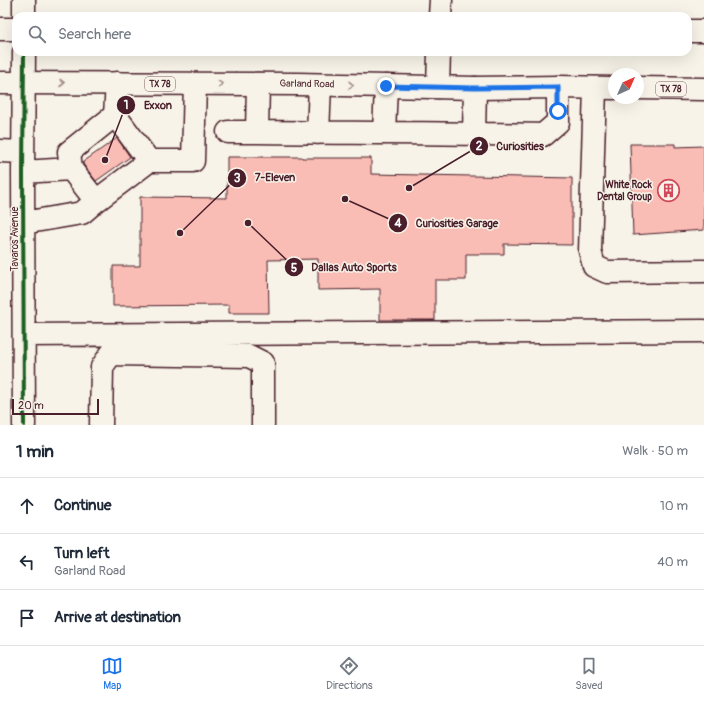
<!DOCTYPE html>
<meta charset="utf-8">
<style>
:root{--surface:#fff;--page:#f2f2f3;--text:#1f2937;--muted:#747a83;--line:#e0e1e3;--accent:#1a73e8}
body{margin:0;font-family:Pangolin,sans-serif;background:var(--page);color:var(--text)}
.compass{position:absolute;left:608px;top:68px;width:36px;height:36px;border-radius:50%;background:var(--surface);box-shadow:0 4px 16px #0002;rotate:45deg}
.scale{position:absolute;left:12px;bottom:10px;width:87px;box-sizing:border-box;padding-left:4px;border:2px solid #4a1f2b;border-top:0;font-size:11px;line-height:14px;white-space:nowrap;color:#4a1f2b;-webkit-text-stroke:3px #f7f3e8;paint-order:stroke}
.stop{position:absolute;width:12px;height:12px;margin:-9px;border:3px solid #1a73e8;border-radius:50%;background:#fff}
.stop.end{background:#1a73e8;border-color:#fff;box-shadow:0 1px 4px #0008}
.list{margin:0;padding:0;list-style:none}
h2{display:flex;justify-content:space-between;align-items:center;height:52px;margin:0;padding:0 16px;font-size:17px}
h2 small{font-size:13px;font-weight:400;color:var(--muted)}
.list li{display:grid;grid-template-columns:26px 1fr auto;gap:12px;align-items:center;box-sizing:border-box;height:56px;padding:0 16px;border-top:1px solid var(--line)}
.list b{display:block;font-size:15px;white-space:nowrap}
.list p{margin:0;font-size:13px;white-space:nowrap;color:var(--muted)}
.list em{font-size:13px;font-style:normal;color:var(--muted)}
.icon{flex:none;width:22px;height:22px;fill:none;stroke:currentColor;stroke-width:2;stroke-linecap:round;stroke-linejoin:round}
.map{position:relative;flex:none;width:704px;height:425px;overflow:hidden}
.search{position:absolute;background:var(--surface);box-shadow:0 4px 16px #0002;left:12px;right:12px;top:12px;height:44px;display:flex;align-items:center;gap:10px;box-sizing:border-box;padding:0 14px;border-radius:12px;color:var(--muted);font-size:15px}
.sheet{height:220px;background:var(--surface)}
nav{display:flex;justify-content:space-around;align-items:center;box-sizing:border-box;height:56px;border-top:1px solid var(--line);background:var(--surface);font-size:11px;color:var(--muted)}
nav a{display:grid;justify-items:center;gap:2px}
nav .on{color:var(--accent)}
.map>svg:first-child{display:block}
.building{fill:#f9bdb5;stroke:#4a1f2b}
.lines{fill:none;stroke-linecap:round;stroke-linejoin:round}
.minor-casing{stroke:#4a1f2b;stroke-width:25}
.major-casing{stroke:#4a1f2b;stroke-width:25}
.minor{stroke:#f7f3e8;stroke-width:22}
.major{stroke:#f7f3e8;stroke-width:22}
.cycleway-casing{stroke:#f7f3e8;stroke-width:6}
.cycleway{stroke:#1b5e20;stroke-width:4}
.oneway{stroke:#a0898a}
.route{stroke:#1a73e8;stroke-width:5}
.labels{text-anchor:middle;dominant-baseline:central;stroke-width:3;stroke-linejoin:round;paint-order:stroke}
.shield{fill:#f7f3e8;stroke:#7e5f64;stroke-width:1}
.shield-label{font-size:9px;font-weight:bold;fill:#4a1f2b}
.street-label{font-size:10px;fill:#4a1f2b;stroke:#f7f3e8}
.poi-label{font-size:10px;font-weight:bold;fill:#4a1f2b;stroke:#f7f3e8;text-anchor:end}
.leader{fill:none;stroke:#4a1f2b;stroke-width:1.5}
.callout-dot{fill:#4a1f2b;stroke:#f7f3e8;stroke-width:1.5}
.mark-label{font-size:12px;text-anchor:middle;font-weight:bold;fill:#fff}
.callout-label{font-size:11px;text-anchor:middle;font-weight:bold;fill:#4a1f2b;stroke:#f7f3e8;stroke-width:3;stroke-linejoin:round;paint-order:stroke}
</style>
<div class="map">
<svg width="704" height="425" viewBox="0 0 704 425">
<rect width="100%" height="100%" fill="#f7f3e8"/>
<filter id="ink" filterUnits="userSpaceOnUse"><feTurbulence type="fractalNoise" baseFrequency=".025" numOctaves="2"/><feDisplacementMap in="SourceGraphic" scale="8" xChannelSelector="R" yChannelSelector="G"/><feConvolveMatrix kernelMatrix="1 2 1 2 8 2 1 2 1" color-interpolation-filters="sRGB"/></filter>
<g filter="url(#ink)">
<path class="building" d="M117 138 130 157 96 181 83 164V162Z
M630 144H675V147L704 146V230L633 235Z
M227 157H302V158H371V174L572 178V245L504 244V254H466V280H435V320H380V289L318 290V259L268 260 269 313H229V305L113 306V266H140V197L227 198Z"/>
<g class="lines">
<defs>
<path id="minor" d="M24 0V16
M440 16 441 0
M24 52 23 172 24 425
M258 84 257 132C352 133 447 133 543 135L558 122V87
M438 87 439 52
M595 88 590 251 594 266 607 272 704 271
M115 115 149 161
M228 132H257
M318 133 320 85
M384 133 386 86
M474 134 475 88
M0 151 23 152
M71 169 69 152 115 115 117 83
M23 172 71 169 96 201
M23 223 82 213 96 201 149 161H193L195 84
M24 335 704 331
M101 425 102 367 111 354 249 356 263 363V425"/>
<path id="major" d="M0 29H16
M688 31H704
M0 83 298 84 475 88 558 87 614 88
M638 88 704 89"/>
</defs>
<use href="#minor" class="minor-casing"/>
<use href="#major" class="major-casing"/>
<use href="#minor" class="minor"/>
<use href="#major" class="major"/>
<defs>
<path id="cycleway" d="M24 52 23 172 24 425"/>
</defs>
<use href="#cycleway" class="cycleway-casing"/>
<use href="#cycleway" class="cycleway"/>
</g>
<defs><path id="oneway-chevron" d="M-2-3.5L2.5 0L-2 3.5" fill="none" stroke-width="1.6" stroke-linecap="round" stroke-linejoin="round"/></defs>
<g class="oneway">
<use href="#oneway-chevron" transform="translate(62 83)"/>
<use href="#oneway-chevron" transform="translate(220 84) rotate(-1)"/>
<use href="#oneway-chevron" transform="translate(351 85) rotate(1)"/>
</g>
</g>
<g class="lines" filter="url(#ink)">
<path class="route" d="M386 86 475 88 558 87V111"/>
</g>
<defs>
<symbol id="building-ring" viewBox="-11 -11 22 22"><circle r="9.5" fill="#f7f3e8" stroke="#d1495b" stroke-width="1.5"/><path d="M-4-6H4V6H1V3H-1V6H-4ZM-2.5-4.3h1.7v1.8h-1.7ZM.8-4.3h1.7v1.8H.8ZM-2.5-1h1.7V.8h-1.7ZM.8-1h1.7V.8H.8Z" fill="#d1495b"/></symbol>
</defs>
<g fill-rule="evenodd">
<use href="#building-ring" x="656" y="178" width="25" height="25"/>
</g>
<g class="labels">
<g class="shield">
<rect x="145" y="77" width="30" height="14" rx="3"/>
<rect x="656" y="82" width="30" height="14" rx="3"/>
</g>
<g class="shield-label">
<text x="160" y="84">TX 78</text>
<text x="671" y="89">TX 78</text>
</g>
<g class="street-label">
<text transform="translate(307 84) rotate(1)">Garland Road</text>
<text transform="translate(15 239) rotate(-90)">Tavaros Avenue</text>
</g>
<g class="poi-label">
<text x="652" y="185">White Rock<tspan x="652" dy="12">Dental Group</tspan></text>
</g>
</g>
<path class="leader" d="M105 160L126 105M409 188L479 146M180 233L237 178M345 199L398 223M248 223L294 267"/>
<g class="callout-dot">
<circle cx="105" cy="160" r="4"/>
<circle cx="409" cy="188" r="4"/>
<circle cx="180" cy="233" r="4"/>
<circle cx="345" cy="199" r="4"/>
<circle cx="248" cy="223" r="4"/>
<circle cx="126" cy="105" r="10"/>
<circle cx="479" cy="146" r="10"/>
<circle cx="237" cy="178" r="10"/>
<circle cx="398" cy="223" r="10"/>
<circle cx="294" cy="267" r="10"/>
</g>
<g class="mark-label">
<text x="126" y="109">1</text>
<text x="479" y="150">2</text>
<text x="237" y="182">3</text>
<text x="398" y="227">4</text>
<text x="294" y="272">5</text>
</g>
<g class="callout-label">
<text x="158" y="109">Exxon</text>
<text x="520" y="150">Curiosities</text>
<text x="275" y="181">7-Eleven</text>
<text x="457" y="227">Curiosities Garage</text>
<text x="354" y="271">Dallas Auto Sports</text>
</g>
</svg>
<svg class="compass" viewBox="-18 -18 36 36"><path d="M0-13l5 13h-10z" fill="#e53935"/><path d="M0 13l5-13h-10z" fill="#747a83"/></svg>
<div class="scale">20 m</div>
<div class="stop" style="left:558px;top:111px"></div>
<div class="stop end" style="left:386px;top:86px"></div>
<div class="search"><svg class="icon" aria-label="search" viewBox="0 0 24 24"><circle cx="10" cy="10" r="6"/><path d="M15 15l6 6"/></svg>Search here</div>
</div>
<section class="sheet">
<h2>1 min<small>Walk · 50 m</small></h2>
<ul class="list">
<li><svg class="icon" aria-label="ahead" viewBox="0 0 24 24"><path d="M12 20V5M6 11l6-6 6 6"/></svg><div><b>Continue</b></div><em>10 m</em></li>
<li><svg class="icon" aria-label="left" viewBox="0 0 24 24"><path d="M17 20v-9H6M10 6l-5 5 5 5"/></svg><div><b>Turn left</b><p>Garland Road</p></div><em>40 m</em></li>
<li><svg class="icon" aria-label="arrive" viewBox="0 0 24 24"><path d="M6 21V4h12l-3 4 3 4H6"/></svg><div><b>Arrive at destination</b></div></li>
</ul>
</section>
<nav>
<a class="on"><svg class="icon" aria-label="map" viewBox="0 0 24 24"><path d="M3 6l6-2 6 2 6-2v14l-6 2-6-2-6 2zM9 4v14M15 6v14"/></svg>Map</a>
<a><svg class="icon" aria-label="directions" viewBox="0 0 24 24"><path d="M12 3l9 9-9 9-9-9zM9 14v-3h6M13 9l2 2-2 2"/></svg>Directions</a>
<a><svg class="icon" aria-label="saved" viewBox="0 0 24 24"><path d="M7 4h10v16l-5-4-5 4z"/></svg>Saved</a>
</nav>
